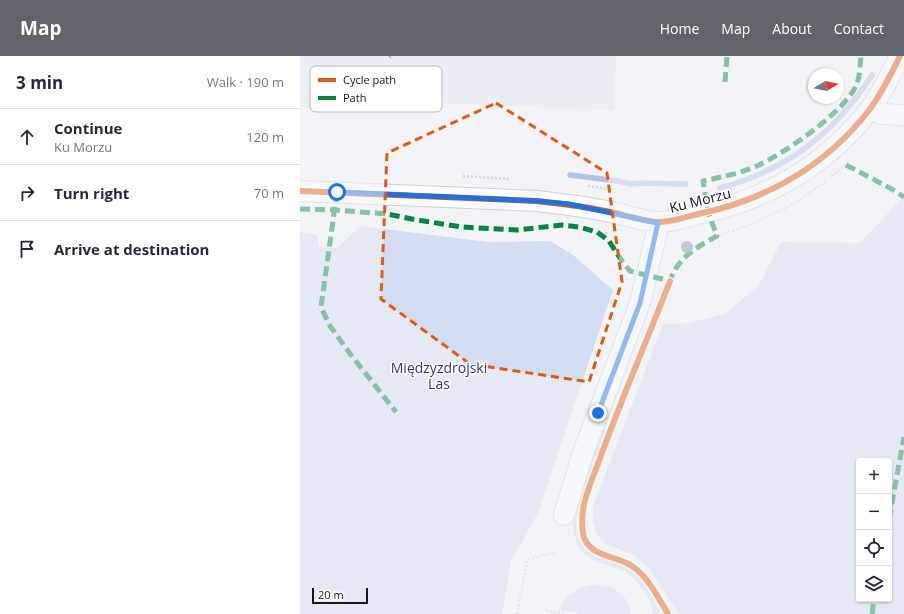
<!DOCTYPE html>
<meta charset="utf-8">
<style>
:root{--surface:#fff;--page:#f2f2f3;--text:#1f2937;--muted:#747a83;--line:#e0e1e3;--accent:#61646a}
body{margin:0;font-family:"Open Sans",sans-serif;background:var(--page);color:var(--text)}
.controls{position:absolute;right:12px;bottom:12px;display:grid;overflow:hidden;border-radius:4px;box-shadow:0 1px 3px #0004}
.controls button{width:36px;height:36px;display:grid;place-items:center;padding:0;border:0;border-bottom:1px solid var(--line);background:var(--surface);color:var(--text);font:20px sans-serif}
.compass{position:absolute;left:508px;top:12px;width:36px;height:36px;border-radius:50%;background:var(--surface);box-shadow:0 1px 3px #0004;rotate:80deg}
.scale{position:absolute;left:12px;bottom:10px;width:56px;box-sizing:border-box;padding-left:4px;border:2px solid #13171e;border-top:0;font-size:11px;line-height:14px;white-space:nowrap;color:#13171e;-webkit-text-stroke:3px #fff;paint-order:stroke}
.stop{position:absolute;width:12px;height:12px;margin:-9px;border:3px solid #1a73e8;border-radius:50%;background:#fff}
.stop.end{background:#1a73e8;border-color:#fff;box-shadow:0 1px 4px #0008}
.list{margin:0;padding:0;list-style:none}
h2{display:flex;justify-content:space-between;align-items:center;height:52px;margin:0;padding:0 16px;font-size:17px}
h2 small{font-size:13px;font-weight:400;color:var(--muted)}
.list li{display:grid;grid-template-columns:26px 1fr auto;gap:12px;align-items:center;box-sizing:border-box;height:56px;padding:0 16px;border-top:1px solid var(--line)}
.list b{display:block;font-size:15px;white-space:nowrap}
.list p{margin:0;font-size:13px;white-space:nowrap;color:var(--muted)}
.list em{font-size:13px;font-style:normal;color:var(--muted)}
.icon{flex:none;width:22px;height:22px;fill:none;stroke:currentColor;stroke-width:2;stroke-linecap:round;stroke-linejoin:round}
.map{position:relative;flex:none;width:604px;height:558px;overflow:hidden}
header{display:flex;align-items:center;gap:24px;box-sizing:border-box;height:56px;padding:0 20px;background:var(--accent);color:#fff}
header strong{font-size:19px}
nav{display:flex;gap:22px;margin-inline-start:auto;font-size:14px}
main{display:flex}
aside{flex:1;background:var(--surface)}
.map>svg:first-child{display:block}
.built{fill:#e1e7f2}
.green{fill:#d2dcf2;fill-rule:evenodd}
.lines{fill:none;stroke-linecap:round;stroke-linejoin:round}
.stream{stroke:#b2c2e2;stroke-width:5.5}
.minor-casing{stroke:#ced1d7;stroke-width:22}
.path{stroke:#d4d5d7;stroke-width:2.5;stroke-dasharray:2 2;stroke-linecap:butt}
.minor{stroke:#fdfdfe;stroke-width:20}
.quiet{stroke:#00873e;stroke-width:5;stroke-dasharray:10 5;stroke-linecap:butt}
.cycleway-casing{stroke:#fff;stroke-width:8}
.cycleway{stroke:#e8590c;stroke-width:6}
.tree{fill:#8391b1}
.route{stroke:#1a73e8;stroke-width:5}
.marked{fill:none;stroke:#e8590c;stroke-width:3;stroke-dasharray:8 5;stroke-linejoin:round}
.labels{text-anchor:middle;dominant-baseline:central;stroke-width:3.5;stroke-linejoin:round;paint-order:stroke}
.street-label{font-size:14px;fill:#13171e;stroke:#fff}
.park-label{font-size:14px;fill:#284077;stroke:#fff}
.key{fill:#fff;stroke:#b8b9bc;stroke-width:1}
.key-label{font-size:11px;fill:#13171e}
</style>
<header>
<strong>Map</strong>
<nav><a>Home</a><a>Map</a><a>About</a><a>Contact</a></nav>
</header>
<main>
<aside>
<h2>3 min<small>Walk · 190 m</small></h2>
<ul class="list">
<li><svg class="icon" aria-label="ahead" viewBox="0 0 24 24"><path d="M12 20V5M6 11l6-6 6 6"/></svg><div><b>Continue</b><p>Ku Morzu</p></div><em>120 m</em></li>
<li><svg class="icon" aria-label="right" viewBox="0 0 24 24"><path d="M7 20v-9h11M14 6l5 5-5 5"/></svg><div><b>Turn right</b></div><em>70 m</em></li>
<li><svg class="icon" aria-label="arrive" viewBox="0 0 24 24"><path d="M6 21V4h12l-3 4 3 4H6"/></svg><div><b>Arrive at destination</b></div></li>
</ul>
</aside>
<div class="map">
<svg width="604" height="558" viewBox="0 0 604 558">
<rect width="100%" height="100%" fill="#f2f4f8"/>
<path class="built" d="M0 0H316L314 54 106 46 0 52Z"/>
<path class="green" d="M604 140V558H379L348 511 334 499 304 487 297 479 293 465V450L363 268 389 267 425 258 459 229 481 186 560 187ZM559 405H589V543H559Z
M61 170 188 186 250 185 273 199 313 234 238 457 211 505 202 558H0V176L17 179 19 191 37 192Z
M301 370 306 372 293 407 276 464C276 511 312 497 336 519 347 530 354 545 361 558H353C351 540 337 522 321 514 315 511 307 510 301 507 279 499 270 480 274 458Z
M291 529C312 529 327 535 331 558H277V557L258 554C265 539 275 533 291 529Z"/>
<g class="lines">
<path class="stream" d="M270 119 318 125 331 128 342 127 386 128
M420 132C487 114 535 77 572 19"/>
<defs>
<path id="minor" d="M571 52 581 58 604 59
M0 135 237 145C264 148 289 151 315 157 325 159 350 167 360 166 372 166 386 161 398 158 467 144 527 109 570 53 582 37 591 18 600 0
M264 459 284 394 340 247 359 167"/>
</defs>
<use href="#minor" class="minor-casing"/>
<path class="path" d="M163 120 210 123
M532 120 550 105
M288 130 314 134V138
M417 180 449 169 494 148 525 126
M305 182 307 174
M246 554 266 558
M217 558 227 504 256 496"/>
<use href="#minor" class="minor"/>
<path class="quiet" d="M89 1 90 0
M425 26 427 0
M546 109 590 132 604 141
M37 136 21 251 30 270 51 299 96 356
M0 153 35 154 87 158 117 164 162 171 217 174 262 169 279 171 297 176 309 185 322 205 330 215 370 225C378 201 397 191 417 180L408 156 403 125C421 121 442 117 459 109 486 96 543 57 556 30 560 21 560 10 561 0
M589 463 604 381
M572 558 574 543"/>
<defs>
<path id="cycleway" d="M0 135 237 145C264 148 289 151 315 157 325 159 350 167 360 166 372 166 386 161 398 158 467 144 527 109 570 53 582 37 591 18 600 0
M368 558C358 541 348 521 332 510 317 500 294 501 285 484 281 476 282 457 284 448 288 431 296 414 302 397 323 339 348 282 370 225"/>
</defs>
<use href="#cycleway" class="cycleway-casing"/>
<use href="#cycleway" class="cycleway"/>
</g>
<circle class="tree" cx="387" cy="191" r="6"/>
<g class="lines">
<path class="route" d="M37 136 237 145 269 148 358 167 340 247 298 357"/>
</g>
<path d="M0 0H604V558H0ZM196 47 307 117 322 226 289 326 170 308 81 243 87 97Z" fill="#f2f4f8" fill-opacity=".55" fill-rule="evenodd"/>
<path class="marked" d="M196 47 307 117 322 226 289 326 170 308 81 243 87 97Z"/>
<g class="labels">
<g class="street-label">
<text transform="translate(400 144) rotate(-14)">Ku Morzu</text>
</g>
<g class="park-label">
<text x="139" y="311">Międzyzdrojski<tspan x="139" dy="16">Las</tspan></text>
</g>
</g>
<rect x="10" y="10" width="132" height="46" rx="6" class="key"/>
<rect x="18" y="22" width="18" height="4" fill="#e8590c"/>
<rect x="18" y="40" width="18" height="4" fill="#00873e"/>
<g class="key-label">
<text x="43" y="28">Cycle path</text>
<text x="43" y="46">Path</text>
</g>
</svg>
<div class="controls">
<button>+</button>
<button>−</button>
<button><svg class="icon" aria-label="locate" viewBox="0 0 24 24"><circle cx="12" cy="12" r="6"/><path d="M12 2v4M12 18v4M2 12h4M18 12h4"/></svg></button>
<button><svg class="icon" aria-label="layers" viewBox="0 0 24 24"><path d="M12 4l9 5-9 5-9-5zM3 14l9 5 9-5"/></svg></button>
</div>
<svg class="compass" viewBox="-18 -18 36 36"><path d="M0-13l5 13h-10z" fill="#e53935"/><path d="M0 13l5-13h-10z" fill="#747a83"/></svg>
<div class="scale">20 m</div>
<div class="stop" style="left:37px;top:136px"></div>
<div class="stop end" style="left:298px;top:357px"></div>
</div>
</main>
